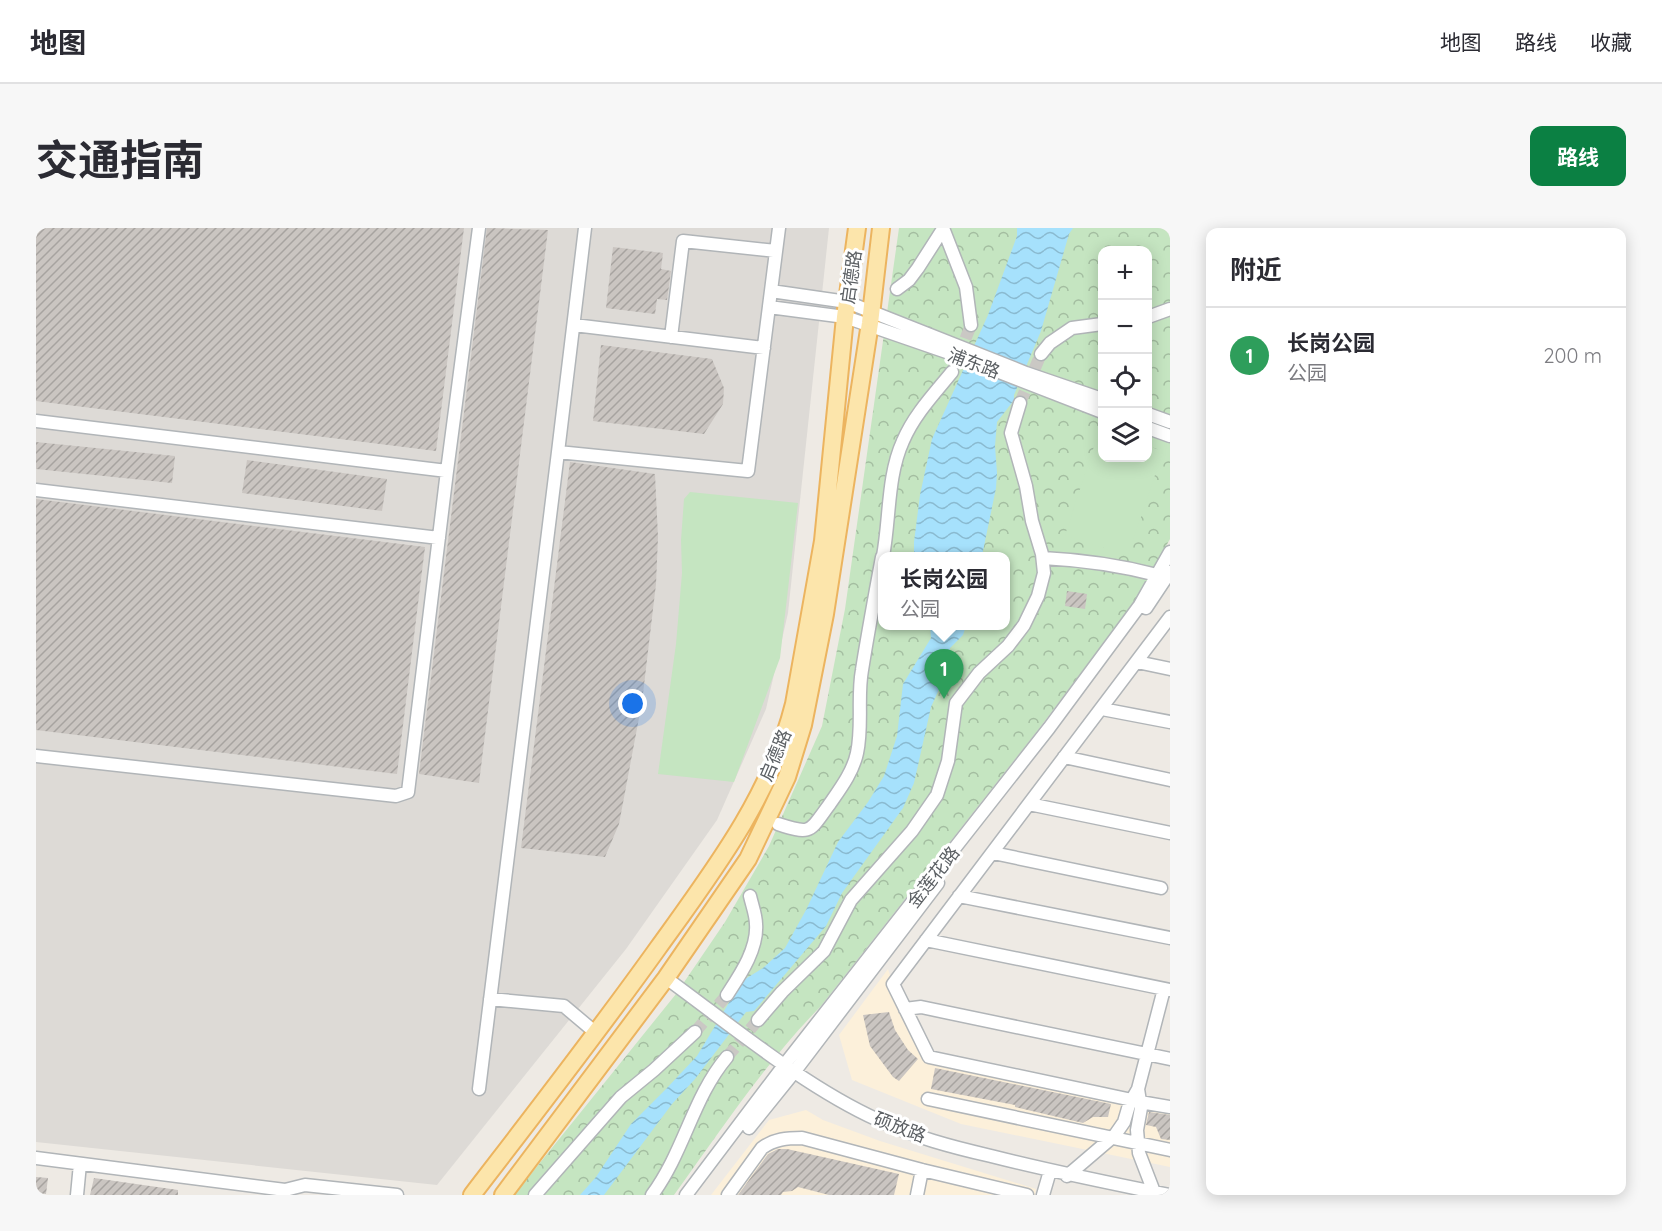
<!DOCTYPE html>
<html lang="zh">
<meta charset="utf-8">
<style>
:root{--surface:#fff;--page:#f7f7f7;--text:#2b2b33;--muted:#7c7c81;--line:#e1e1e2;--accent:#0b8043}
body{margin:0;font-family:Quicksand,"Noto Sans SC",sans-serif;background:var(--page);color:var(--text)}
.controls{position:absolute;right:18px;top:18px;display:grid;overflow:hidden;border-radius:12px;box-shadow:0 3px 15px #0003}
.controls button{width:54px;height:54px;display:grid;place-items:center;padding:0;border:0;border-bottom:2px solid var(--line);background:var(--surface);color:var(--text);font:30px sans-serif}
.you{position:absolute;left:597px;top:476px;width:21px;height:21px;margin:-15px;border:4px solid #fff;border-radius:50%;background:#1a73e8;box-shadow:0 0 0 9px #1a73e833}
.badge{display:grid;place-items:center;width:39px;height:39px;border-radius:50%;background:var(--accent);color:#fff;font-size:20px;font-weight:700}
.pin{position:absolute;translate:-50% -50px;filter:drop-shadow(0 2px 3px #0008)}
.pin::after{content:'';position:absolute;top:32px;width:21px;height:18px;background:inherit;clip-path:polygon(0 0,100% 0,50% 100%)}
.popup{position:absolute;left:842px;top:324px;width:132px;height:78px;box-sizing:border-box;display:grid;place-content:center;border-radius:12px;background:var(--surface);filter:drop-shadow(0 2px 4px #0005);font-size:20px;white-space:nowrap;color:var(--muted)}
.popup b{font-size:22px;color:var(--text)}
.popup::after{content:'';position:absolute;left:50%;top:100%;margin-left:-12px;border:12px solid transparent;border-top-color:var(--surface)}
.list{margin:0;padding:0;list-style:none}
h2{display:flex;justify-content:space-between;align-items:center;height:78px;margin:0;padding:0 24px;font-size:26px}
h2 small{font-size:20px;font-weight:400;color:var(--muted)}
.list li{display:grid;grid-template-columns:39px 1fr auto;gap:18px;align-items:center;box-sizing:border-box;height:96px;padding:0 24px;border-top:2px solid var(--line)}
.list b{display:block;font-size:22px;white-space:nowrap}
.list p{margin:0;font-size:20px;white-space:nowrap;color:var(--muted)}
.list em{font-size:20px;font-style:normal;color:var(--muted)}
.icon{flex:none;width:33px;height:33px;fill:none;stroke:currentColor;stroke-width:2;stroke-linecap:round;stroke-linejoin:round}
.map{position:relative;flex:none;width:1134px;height:967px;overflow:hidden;border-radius:12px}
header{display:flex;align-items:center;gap:36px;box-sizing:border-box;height:84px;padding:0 30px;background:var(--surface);border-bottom:2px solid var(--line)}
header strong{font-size:28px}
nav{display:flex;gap:33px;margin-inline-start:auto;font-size:21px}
.intro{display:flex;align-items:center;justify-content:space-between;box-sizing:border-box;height:144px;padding:0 36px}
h1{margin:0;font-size:42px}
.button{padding:15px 27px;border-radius:12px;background:var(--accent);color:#fff;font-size:21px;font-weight:700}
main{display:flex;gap:36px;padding:0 36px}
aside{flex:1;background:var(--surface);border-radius:12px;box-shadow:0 3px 15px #0003}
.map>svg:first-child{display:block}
.commercial{fill:#fcf0da}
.industrial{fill:#dddad6}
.park{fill:url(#park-crowns);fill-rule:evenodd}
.garden{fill:#c5e5c1}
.water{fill:url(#water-waves)}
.building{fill:url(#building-hatch)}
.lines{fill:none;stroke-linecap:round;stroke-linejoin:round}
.minor-tunnel{stroke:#cac8c4;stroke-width:12;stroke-dasharray:12 6;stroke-linecap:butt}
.minor-casing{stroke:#b1b5b8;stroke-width:15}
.major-casing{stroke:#ecb45f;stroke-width:20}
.minor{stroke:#fff;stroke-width:12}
.major{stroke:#fce5ab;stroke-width:16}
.labels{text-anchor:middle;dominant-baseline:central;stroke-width:6;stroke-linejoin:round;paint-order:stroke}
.street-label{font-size:18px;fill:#5c6064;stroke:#fff}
</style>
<header>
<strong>地图</strong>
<nav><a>地图</a><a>路线</a><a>收藏</a></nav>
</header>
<div class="intro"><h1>交通指南</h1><a class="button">路线</a></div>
<main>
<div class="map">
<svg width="1134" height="967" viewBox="0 0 1134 967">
<defs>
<pattern id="park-crowns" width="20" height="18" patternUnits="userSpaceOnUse" patternTransform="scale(1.5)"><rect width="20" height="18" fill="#c5e5c1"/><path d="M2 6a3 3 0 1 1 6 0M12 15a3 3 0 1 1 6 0" fill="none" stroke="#a3bda0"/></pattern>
<pattern id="water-waves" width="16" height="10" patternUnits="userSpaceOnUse" patternTransform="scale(1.5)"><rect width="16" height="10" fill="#a6e1fc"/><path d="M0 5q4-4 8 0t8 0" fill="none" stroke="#8abad0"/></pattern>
<pattern id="building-hatch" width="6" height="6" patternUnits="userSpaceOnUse" patternTransform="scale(1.5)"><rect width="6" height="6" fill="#cac5c1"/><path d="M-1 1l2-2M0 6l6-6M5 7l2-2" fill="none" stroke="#a7a3a0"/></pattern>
</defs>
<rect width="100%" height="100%" fill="#eeeae4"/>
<path class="commercial" d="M852 741 857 756 893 829 1134 879V939L925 896 816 852 803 807Z
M770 882 787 892 844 913 1000 961 999 967H675L733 892Z"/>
<path class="industrial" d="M0 0H793L752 385 730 481 681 592 590 721 401 957 0 914Z"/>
<path class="park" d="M863 0H1134V311L1100 372 1002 502 785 778C729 835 685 902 638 967H478L640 766 689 694 733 618 786 498 809 381ZM1066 22H1112V230H1066ZM846 328H970V398H846Z"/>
<path class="garden" d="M1063 203 1066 204V230H1112V218L1127 223 1092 328 1029 307Z
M654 264 762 275 744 430 698 554 622 546 640 416 646 345 645 312 648 271Z"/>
<path class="water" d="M981 0H1037L1033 6 1005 103 978 167V172L961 194 959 218 961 245 960 260 946 328H878V314L884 267 896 211 952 87 981 8Z
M894 398H930L927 407 914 420 910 446 895 479 878 555 867 580 806 665 790 698 718 783 710 784 659 851 636 876 568 967H544L560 949 595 896 630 861 661 828 706 753 727 740 749 720 770 682 802 614 832 574 848 548 861 508 867 456 895 410Z"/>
<path class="building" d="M0 0H428L400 223 0 173Z
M451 0 512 2 443 555 383 546Z
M577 19 627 25 625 41 635 43 631 72 621 71 619 86 570 80Z
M565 117 676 131 688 160 687 176 668 206 557 193Z
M0 214 139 228 136 255 0 241Z
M211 232 351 251 346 283 206 265Z
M534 234 619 246 622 309 620 356 606 474 583 596 569 629 485 620Z
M0 271 389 319 361 546 0 502Z
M1031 363 1051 366 1049 381 1029 378Z
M853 784 859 802 872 822 882 831 863 853 857 849 834 818 827 787Z
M899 840 1075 876 1072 889H1057L1047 895 979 879V877L895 861Z
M1113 884 1134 887V912L1125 911 1120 899 1110 897Z
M742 921H751L863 946 858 967H793L762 959 756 963 747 964 745 967H702L732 926Z
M0 949 12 950 10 966 0 965Z
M58 950 142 962V967H54Z"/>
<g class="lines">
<path class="minor-tunnel" d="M916 144 935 97
M984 175 1005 126
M659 804 691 767
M691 829 722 792"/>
<defs>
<path id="minor" d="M549 0 522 224 712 243 743 0
M907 0 930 59 935 97
M861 61 873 52 882 40 907 1
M735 63 811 74 990 145 1066 171
M733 79 809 89 922 128 1066 184
M1112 89 1134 81
M538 97 728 120
M635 109 647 13 740 23
M1005 126 1014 115 1036 100 1066 96
M1112 186 1134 194
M0 193 411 243
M1112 200 1134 208
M0 262 403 310
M847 328C854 291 851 248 867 213 878 187 898 166 916 144
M1007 330C1046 332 1083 337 1121 347
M1110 380 1134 344
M1101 434 1134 441
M1066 481 1134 494
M0 528 360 568 372 564 411 243 443 0
M1028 529 1134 552
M993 576 1134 605
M742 596C776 607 773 604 793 577 804 561 817 544 821 525 827 498 821 469 826 442 832 404 839 367 846 329
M957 625 1125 660
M923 668 1134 710
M890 712 1134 762
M630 750C696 798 769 859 842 892 878 909 916 919 955 928 1014 943 1073 955 1133 967
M691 767C704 747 722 721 720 696 720 687 716 677 714 668
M454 771 528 778 560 805
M869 781 885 779 1134 831
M722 792 746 764 788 723 815 672 876 603 901 567 912 533 920 475 943 445 972 418 988 397 1002 368 1008 345 1006 326 996 293 990 258 975 205 984 175
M443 861 522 224
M1102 861 1105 880 1101 902 1103 925 1118 964
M892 871 1134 922
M1096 872 893 829 857 756 1134 389
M1104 874 1134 879
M713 900 759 843 902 655
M0 930 249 962 269 957 361 967
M1031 948 1079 907 1088 894 1093 877 1102 861 1128 761
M41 967 44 936
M499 967 585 869 618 842 659 804
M616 967C648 924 657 869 691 829
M650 967 749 836 1013 500 1104 377 1134 324
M692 967 726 920C738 911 751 910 766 910L886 942 991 967
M881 967 886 942
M1007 967 1014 943"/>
<path id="major" d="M436 967C499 885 562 804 622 720 676 645 735 568 758 476L787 313 809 89 821 0
M467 967 630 750 712 631 751 549 767 497 789 386 834 95 845 0"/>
</defs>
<use href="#minor" class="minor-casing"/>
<use href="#major" class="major-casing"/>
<use href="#minor" class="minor"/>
<use href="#major" class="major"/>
</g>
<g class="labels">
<g class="street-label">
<text transform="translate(815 49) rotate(-82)">启德路</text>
<text transform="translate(938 135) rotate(21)">浦东路</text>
<text transform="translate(739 527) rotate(-67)">启德路</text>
<text transform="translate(897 649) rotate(-52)">金莲花路</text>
<text transform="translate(864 899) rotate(21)">硕放路</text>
</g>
</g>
</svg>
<div class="controls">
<button>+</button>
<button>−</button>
<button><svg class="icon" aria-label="locate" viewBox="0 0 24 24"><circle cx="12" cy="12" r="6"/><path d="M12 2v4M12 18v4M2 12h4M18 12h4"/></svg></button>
<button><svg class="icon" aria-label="layers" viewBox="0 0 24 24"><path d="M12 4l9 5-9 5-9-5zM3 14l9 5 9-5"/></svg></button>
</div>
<div class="you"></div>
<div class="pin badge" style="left:908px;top:471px;background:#2e9e5b">1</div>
<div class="popup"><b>长岗公园</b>公园</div>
</div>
<aside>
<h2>附近<small></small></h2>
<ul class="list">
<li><span class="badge" style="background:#2e9e5b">1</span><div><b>长岗公园</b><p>公园</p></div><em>200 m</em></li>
</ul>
</aside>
</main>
